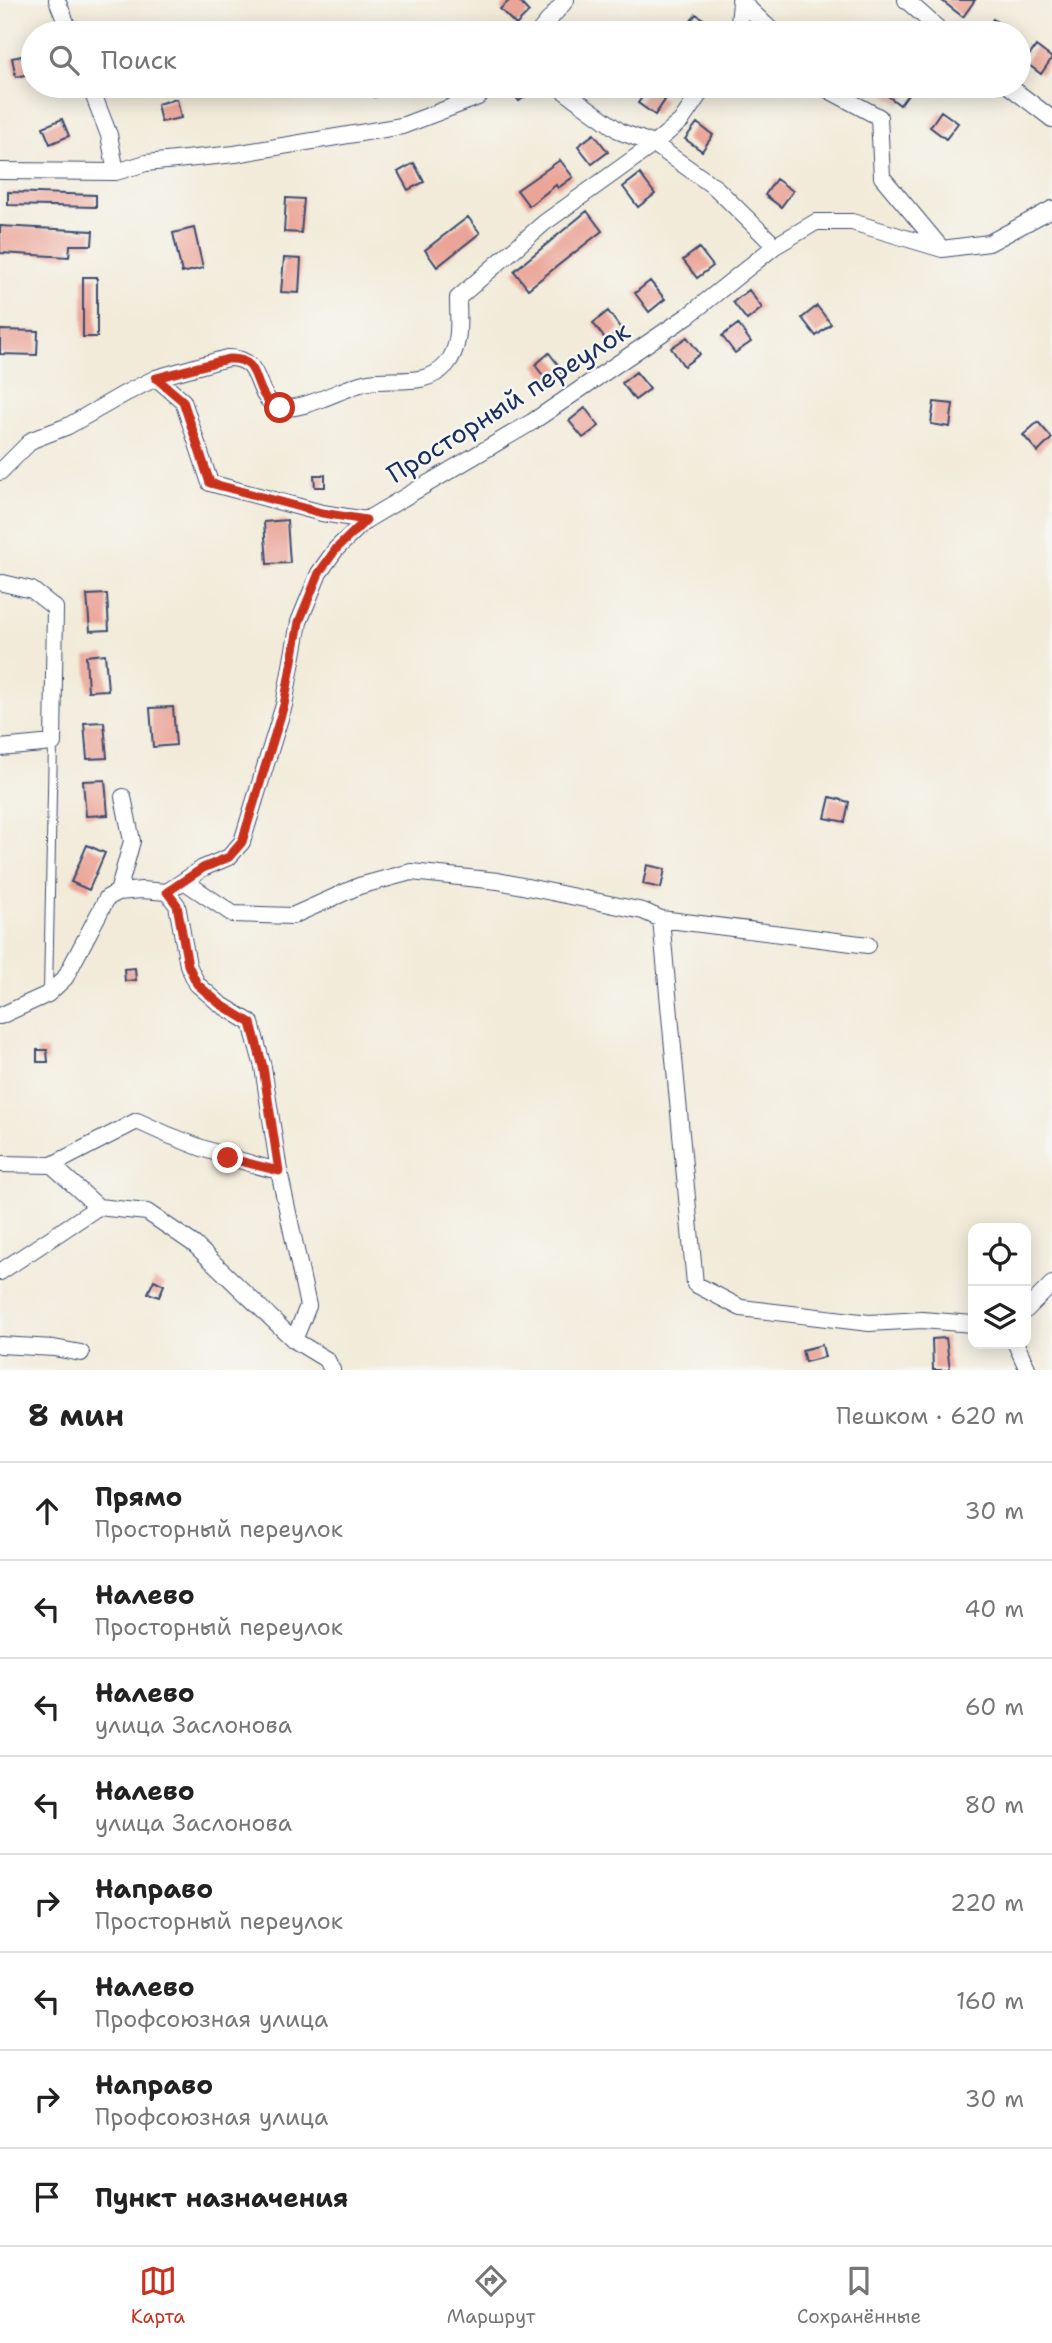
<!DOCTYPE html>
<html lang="ru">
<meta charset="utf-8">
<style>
:root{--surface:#fff;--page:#f6f6f6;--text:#222;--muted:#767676;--line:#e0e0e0;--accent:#c8321e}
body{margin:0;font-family:"Shantell Sans",sans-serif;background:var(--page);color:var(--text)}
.controls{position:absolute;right:21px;bottom:21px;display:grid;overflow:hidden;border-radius:14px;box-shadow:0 4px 18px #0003}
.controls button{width:63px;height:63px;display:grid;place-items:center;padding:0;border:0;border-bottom:2px solid var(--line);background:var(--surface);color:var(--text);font:35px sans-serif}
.stop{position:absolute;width:21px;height:21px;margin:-16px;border:5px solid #c8321e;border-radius:50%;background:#fff}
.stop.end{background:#c8321e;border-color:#fff;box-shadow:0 2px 7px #0008}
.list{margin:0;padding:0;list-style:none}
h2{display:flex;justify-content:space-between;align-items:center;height:91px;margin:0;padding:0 28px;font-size:30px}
h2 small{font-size:23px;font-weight:400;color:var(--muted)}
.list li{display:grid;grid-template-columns:46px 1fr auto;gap:21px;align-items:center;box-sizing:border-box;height:98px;padding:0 28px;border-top:2px solid var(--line)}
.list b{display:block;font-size:26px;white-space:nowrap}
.list p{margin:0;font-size:23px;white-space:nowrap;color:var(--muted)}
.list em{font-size:23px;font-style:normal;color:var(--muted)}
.icon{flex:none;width:38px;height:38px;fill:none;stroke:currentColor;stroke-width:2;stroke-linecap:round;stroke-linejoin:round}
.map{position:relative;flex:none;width:1052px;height:1370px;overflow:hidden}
.search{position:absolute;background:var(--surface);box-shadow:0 4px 18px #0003;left:21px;right:21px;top:21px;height:77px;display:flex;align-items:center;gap:18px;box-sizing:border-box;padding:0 24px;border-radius:38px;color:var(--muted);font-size:26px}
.sheet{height:875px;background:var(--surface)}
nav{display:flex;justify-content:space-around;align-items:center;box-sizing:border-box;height:98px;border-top:2px solid var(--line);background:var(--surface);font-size:19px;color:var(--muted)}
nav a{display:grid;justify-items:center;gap:4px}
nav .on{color:var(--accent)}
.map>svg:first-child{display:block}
.building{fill:#eba598}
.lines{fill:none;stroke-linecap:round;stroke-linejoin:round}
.lane-casing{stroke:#3b4b70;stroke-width:10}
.street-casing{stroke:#3b4b70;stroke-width:18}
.lane{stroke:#fff;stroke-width:8}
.street{stroke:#fff;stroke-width:16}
.route{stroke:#c8321e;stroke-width:9}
.labels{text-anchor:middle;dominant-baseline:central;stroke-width:5;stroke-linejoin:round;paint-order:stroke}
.street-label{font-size:26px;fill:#1b2f5e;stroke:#f6f6f2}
</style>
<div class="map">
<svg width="1052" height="1370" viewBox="0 0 1052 1370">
<rect width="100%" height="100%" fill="#f6f6f2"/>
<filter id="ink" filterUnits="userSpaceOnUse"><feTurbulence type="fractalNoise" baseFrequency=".0143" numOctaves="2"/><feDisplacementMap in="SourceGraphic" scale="14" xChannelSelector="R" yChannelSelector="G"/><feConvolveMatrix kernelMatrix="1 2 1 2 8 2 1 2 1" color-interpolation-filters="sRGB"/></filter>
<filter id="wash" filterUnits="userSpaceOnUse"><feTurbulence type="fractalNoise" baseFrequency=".00686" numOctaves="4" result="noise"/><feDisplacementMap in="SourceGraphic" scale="28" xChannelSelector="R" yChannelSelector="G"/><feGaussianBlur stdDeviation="1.57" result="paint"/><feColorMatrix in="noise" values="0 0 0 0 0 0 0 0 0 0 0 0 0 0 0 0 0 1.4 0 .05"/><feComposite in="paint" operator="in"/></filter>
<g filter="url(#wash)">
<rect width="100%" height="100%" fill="#f2ebd9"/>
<g id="blocks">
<path class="building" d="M510 0H518L529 12 516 25 500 9Z
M941 0H975L963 17Z
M696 14 724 33H682Z
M993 19 1013 33H983Z
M1036 46 1052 58 1041 74 1025 62Z
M31 54 33 73 16 77 12 58Z
M372 86H404V90L374 97Z
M507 86H539L519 101Z
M889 86H914L900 105 884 93Z
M648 89 665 100 655 115 638 103Z
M177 99 181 118 161 122 157 104Z
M941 111 958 123 946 139 930 127Z
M62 119 69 136 50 144 43 127Z
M697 123 713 135 702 151 685 139Z
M594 134 608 152 592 164 578 146Z
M560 160 573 177 558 188 556 185 529 206 517 190Z
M414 163 424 182 408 190 398 172Z
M640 174 655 194 638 207 623 187Z
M776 179 793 191 781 207 765 195Z
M8 192 96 195V207L8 205Z
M286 198 304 199 301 233 284 232Z
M587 211 602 231 528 289 514 271Z
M468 217 480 233 437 267 425 250Z
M0 226 93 231 92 245H70L69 257 0 253Z
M194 228 203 268 182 273 173 233Z
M699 248 713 266 697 278 683 260Z
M284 258 301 259 299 293 281 292Z
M83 277H97V337H83Z
M650 281 665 299 649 312 635 293Z
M749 290 762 308 747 320 733 302Z
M817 306 831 324 816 336 802 318Z
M608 311 621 329 606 340 593 323Z
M738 324 751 342 735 353 722 336Z
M0 330 38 331 37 355 0 354Z
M687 337 700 354 684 366 671 348Z
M549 353 563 371 548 382 535 365Z
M636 372 650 389 635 400 622 383Z
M934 402 953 404 950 427 931 424Z
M585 408 599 426 583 438 569 421Z
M1038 422 1052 438 1038 452 1023 435Z
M314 475H325V487H315Z
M287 520 290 563 267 564 264 522Z
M107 594 109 630 90 631 87 595Z
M105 654 108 690 88 691 86 656Z
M173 707 176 745 153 747 150 708Z
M104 722 107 758 87 759 84 723Z
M105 780 108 815 86 816 83 781Z
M830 797 849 802 845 822 825 818Z
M87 845 105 853 89 890 71 882Z
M647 865 665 869 661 888 643 884Z
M135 968 136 980 125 981 124 969Z
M37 1050H47L48 1062H37Z
M154 1280 164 1285 159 1297 148 1293Z
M946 1338 950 1370H933L932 1339Z
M822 1345 825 1357 805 1362 802 1350Z"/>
</g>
</g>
<g filter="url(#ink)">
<use href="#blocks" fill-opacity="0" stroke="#3b4b70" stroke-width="2"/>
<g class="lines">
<defs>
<path id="lane" d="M48 992 53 743"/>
<path id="street" d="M57 0 70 33
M740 0 774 33
M906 0 943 33
M538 33 566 0
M738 33 741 3
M90 86 109 135 116 172
M557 86 621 132 654 144 716 188 775 246
M821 86 879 117 882 177 942 249
M1009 86 1052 119
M0 171 116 172 146 163 235 154 402 126 478 97 489 86
M156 378 183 401 210 483 322 513 366 520
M0 472 32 440 68 426 126 393 156 378 227 358C266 357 252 396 277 406 297 415 342 388 364 383 390 376 424 389 446 365 462 346 458 320 458 298L544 223 654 144 681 121 705 86
M0 748 53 743 55 608 32 590 3 583
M184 881 233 914 292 916 359 886 411 872 498 881 643 911 661 919 868 945
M118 892 132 841 123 797
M167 892 177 905 188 965 197 984 220 1004 251 1023 263 1067 279 1171 308 1306 294 1340 327 1360 332 1370
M661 919 695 1284 741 1308 869 1323 922 1320 973 1324
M0 1016 48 994 65 978 107 898 118 892 142 890 167 892 203 868 229 857 242 842 284 705 299 622 319 573 336 549 366 520 532 422 689 315 775 246 816 222H852L942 249 989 243 1052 209
M0 1164 52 1165 98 1207 147 1212 194 1244 294 1340
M52 1165 137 1121C183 1143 229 1159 279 1171
M0 1272 98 1207
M1026 1310 1052 1284
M1016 1344 1028 1370
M0 1345 54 1348 81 1353"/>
</defs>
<use href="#lane" class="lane-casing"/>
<use href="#street" class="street-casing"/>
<use href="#lane" class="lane"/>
<use href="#street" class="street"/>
</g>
</g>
<g class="lines" filter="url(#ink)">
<path class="route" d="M228 1158 279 1171 263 1067 251 1023 220 1004 197 984 188 965 177 905 167 892 203 868 229 857 242 842 284 705 299 622 319 573 336 549 366 520 322 513 210 483 183 401 156 378 228 359C262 357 252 386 269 402 272 405 276 406 280 408"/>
</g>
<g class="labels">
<g class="street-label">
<text transform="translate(508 402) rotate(-32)">Просторный переулок</text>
</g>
</g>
</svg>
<div class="controls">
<button><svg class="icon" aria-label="locate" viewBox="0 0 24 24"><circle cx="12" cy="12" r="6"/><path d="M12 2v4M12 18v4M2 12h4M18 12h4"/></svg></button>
<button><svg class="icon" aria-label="layers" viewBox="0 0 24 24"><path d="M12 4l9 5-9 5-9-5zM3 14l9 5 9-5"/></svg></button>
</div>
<div class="stop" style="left:280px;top:408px"></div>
<div class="stop end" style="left:228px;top:1158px"></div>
<div class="search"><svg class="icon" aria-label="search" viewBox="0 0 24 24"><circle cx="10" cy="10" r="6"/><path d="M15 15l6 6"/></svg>Поиск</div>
</div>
<section class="sheet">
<h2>8 мин<small>Пешком · 620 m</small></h2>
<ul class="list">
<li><svg class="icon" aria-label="ahead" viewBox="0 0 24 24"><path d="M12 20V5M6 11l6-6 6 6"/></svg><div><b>Прямо</b><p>Просторный переулок</p></div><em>30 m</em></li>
<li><svg class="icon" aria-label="left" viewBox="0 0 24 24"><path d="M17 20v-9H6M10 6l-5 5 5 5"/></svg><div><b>Налево</b><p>Просторный переулок</p></div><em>40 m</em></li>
<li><svg class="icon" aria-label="left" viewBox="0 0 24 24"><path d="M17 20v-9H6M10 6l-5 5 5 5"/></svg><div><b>Налево</b><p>улица Заслонова</p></div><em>60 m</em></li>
<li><svg class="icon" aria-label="left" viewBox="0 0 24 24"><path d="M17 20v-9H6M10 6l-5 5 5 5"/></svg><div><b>Налево</b><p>улица Заслонова</p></div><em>80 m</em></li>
<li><svg class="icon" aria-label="right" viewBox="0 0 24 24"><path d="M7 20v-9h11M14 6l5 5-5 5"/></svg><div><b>Направо</b><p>Просторный переулок</p></div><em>220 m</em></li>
<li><svg class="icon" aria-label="left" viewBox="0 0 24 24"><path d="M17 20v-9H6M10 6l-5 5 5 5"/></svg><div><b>Налево</b><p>Профсоюзная улица</p></div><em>160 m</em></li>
<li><svg class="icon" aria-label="right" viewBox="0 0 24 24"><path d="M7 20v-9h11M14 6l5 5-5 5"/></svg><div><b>Направо</b><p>Профсоюзная улица</p></div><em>30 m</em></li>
<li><svg class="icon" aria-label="arrive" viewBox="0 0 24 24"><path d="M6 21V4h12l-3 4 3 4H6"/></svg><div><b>Пункт назначения</b></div></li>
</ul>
</section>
<nav>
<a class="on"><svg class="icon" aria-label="map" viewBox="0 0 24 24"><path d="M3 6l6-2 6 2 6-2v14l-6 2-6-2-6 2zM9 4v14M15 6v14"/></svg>Карта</a>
<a><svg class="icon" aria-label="directions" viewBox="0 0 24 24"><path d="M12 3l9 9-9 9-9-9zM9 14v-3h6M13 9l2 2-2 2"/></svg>Маршрут</a>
<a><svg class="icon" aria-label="saved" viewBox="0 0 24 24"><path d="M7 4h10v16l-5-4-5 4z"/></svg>Сохранённые</a>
</nav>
